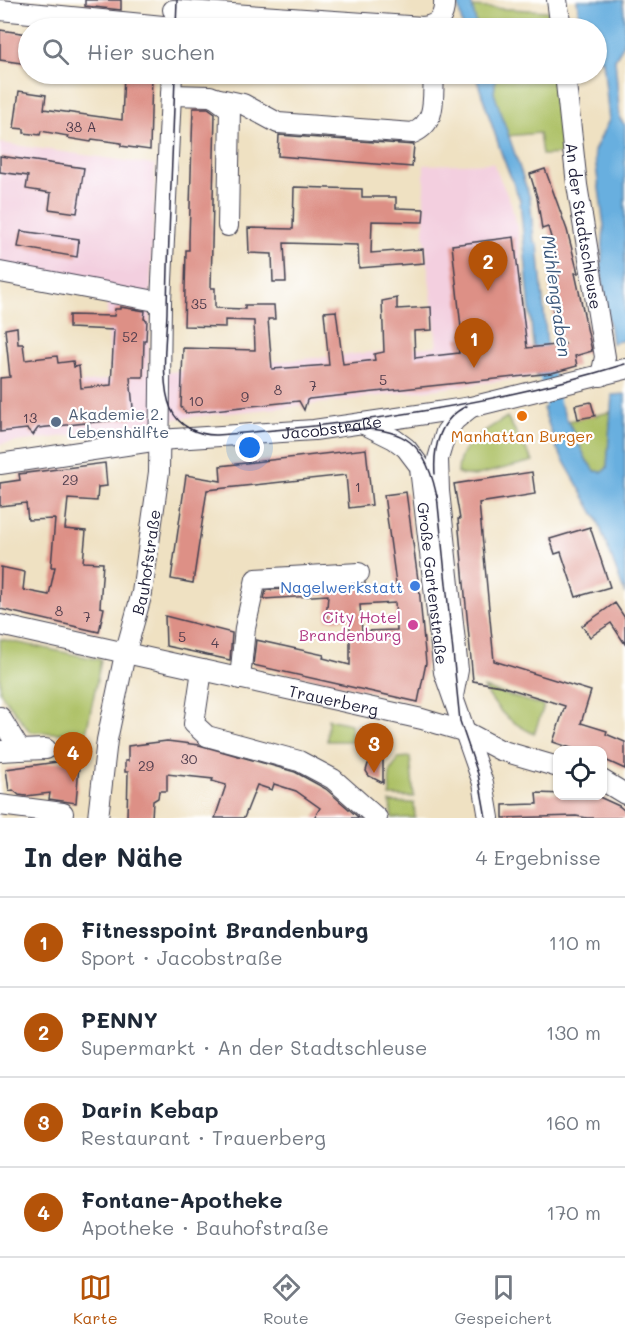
<!DOCTYPE html>
<html lang="de">
<meta charset="utf-8">
<style>
:root{--surface:#fff;--page:#f6f6f7;--text:#1f2937;--muted:#747a83;--line:#e0e1e3;--accent:#b45309}
body{margin:0;font-family:Mali,sans-serif;background:var(--page);color:var(--text)}
.controls{position:absolute;right:18px;bottom:18px;display:grid;overflow:hidden;border-radius:12px;box-shadow:0 2px 4px #0004}
.controls button{width:54px;height:54px;display:grid;place-items:center;padding:0;border:0;border-bottom:2px solid var(--line);background:var(--surface);color:var(--text);font:30px sans-serif}
.you{position:absolute;left:250px;top:448px;width:21px;height:21px;margin:-15px;border:4px solid #fff;border-radius:50%;background:#1a73e8;box-shadow:0 0 0 9px #1a73e833}
.badge{display:grid;place-items:center;width:39px;height:39px;border-radius:50%;background:var(--accent);color:#fff;font-size:20px;font-weight:700}
.pin{position:absolute;translate:-50% -50px;filter:drop-shadow(0 2px 3px #0008)}
.pin::after{content:'';position:absolute;top:32px;width:21px;height:18px;background:inherit;clip-path:polygon(0 0,100% 0,50% 100%)}
.list{margin:0;padding:0;list-style:none}
h2{display:flex;justify-content:space-between;align-items:center;height:78px;margin:0;padding:0 24px;font-size:26px}
h2 small{font-size:20px;font-weight:400;color:var(--muted)}
.list li{display:grid;grid-template-columns:39px 1fr auto;gap:18px;align-items:center;box-sizing:border-box;height:90px;padding:0 24px;border-top:2px solid var(--line)}
.list b{display:block;font-size:22px;white-space:nowrap}
.list p{margin:0;font-size:20px;white-space:nowrap;color:var(--muted)}
.list em{font-size:20px;font-style:normal;color:var(--muted)}
.icon{flex:none;width:33px;height:33px;fill:none;stroke:currentColor;stroke-width:2;stroke-linecap:round;stroke-linejoin:round}
.map{position:relative;flex:none;width:625px;height:818px;overflow:hidden}
.search{position:absolute;background:var(--surface);box-shadow:0 2px 4px #0004;left:18px;right:18px;top:18px;height:66px;display:flex;align-items:center;gap:15px;box-sizing:border-box;padding:0 21px;border-radius:33px;color:var(--muted);font-size:22px}
.sheet{height:438px;background:var(--surface)}
nav{display:flex;justify-content:space-around;align-items:center;box-sizing:border-box;height:84px;border-top:2px solid var(--line);background:var(--surface);font-size:16px;color:var(--muted)}
nav a{display:grid;justify-items:center;gap:3px}
nav .on{color:var(--accent)}
.map>svg:first-child{display:block}
.built{fill:#f3cfdf}
.green{fill:#acc064;stroke:#677150;stroke-width:1.5}
.water{fill:#68afdf;stroke:#45688d;stroke-width:1.5}
.lines{fill:none;stroke-linecap:round;stroke-linejoin:round}
.canal{stroke:#68afdf;stroke-width:15}
.building{fill:#dd9086;fill-rule:evenodd}
.minor-casing{stroke:#413f4f;stroke-width:22}
.minor{stroke:#fff;stroke-width:20}
.tram{stroke:#22223b;stroke-width:1.5}
.food-dot{fill:#e8710a;stroke:#fff;stroke-width:2}
.service-dot{fill:#5c6f8a;stroke:#fff;stroke-width:2}
.shop-dot{fill:#3f7fe0;stroke:#fff;stroke-width:2}
.hotel-dot{fill:#d1479c;stroke:#fff;stroke-width:2}
.labels{text-anchor:middle;dominant-baseline:central;stroke-width:4.5;stroke-linejoin:round;paint-order:stroke}
.number-label{font-size:14px;fill:#513e4e}
.street-label{font-size:16px;fill:#22223b;stroke:#fff}
.service-label{font-size:16px;fill:#4e5e75;stroke:#fff;text-anchor:start}
.food-label{font-size:16px;fill:#c56008;stroke:#fff}
.shop-label{font-size:16px;fill:#366cbe;stroke:#fff;text-anchor:end}
.hotel-label{font-size:16px;fill:#b23c85;stroke:#fff;text-anchor:end}
.water-label{font-size:18px;font-style:italic;fill:#3e5a7d;stroke:#fff}
</style>
<div class="map">
<svg width="625" height="818" viewBox="0 0 625 818">
<rect width="100%" height="100%" fill="#fff"/>
<filter id="ink" filterUnits="userSpaceOnUse"><feTurbulence type="fractalNoise" baseFrequency=".0167" numOctaves="2"/><feDisplacementMap in="SourceGraphic" scale="12" xChannelSelector="R" yChannelSelector="G"/><feConvolveMatrix kernelMatrix="1 2 1 2 8 2 1 2 1" color-interpolation-filters="sRGB"/></filter>
<filter id="wash" filterUnits="userSpaceOnUse"><feTurbulence type="fractalNoise" baseFrequency=".008" numOctaves="4" result="noise"/><feDisplacementMap in="SourceGraphic" scale="24" xChannelSelector="R" yChannelSelector="G"/><feGaussianBlur stdDeviation="1.35" result="paint"/><feColorMatrix in="noise" values="0 0 0 0 0 0 0 0 0 0 0 0 0 0 0 0 0 1.4 0 .05"/><feComposite in="paint" operator="in"/></filter>
<g filter="url(#wash)">
<rect width="100%" height="100%" fill="#efe1c2"/>
<path class="built" d="M0 143 155 165 148 372H169L437 346 424 234V165L493 163 511 203 518 232 534 377 307 405 181 418 132 428 0 444V394L111 379 106 294 0 272Z"/>
<path class="green" d="M472 7 548 11 550 28H477Z
M496 74H555L564 154 542 155 539 133 507 136 494 93Z
M611 412 607 468 602 472 595 471 587 461 568 421Z
M507 417 533 461 474 476 458 474C457 443 484 432 507 417Z
M0 639 101 660 86 734 30 732 0 692Z
M484 688 544 706 534 734C507 720 500 714 484 688Z
M328 719 351 724 352 741H327Z
M358 726 381 731 382 743 358 741Z
M410 757 414 797 390 796C390 789 388 777 391 771 393 765 397 764 398 758Z
M390 802 414 803 415 818H392Z"/>
<path class="water" d="M457 0H471L477 28H463Z
M577 0H623L625 27 623 46 615 59 620 119 625 125V340L612 343 601 270 604 226 594 151 609 120 603 61 597 57 596 28H581L580 26Z
M475 74H496L494 93 530 198 534 242 538 245 547 345 552 373 536 377 520 200 502 155Z
M625 394V594L597 519 557 449 543 408 560 404 587 461 595 471 602 472 607 468 612 395Z"/>
<g class="lines">
<path class="canal" d="M543 355 553 407 559 425"/>
</g>
<g id="blocks">
<path class="building" d="M85 0H121V10L85 6Z
M0 30 28 34V64L0 60Z
M124 74H152L150 150 121 146V143L92 139 91 142 67 138 68 136 41 131 40 135 24 133V129L14 128 19 91 46 95 44 109 122 120Z
M193 108H208L215 113 211 288H215V308L245 309V305H274L275 319H268L272 369 329 365 324 312 336 311 343 364 375 360 374 354 384 352 382 301 397 298V309L431 307 432 330 414 331 415 358 459 353 457 338 462 337 452 245 514 237 527 348 565 344 554 331V317L549 279 559 277 552 252 555 251 548 227 542 229 537 197 530 174 545 169 567 230 578 273H575L592 351 575 356 577 366 552 373 309 399 307 400 304 410 299 401 186 413 181 407 183 348 255 350 254 321 225 320V327L184 326 186 252V250H189V240Z
M279 135 414 145 412 167 278 156Z
M0 156 84 168 77 213 49 209 51 193 26 189 28 176 0 172Z
M294 187 362 189V197H396V208L424 209 423 222 372 221 371 253 423 249 424 263 359 268 358 245 284 243 286 282H273L272 254 249 253 248 228 293 229Z
M21 231 79 239 77 257 18 247Z
M120 307 145 311 144 319 147 320 146 340H144L143 377H130L134 418 38 428 33 435 27 429 0 432V378L10 377 5 329 17 327 18 344H23L25 360 57 356 58 363 73 361 74 367 79 366 81 388 111 385 114 330 69 328V315L114 316 115 309H120Z
M591 402 595 416 578 419 575 405Z
M366 449 372 505 349 508 346 475 207 490 193 583 171 579 186 475 221 481 220 466Z
M105 463 107 486 98 487 97 501 68 499 65 529 86 531 83 562 103 563 100 607 104 608 99 632 0 609 1 567 25 572 23 590 49 595 55 567H51L55 519 28 520 26 503 0 506V483L20 480 19 474Z
M532 472 535 494 479 503 494 661 591 691 581 723 607 731 606 734 625 742V769L603 759V750H577L553 742 565 706 501 686 473 681 458 519H460L454 484Z
M406 492 419 587 426 663 418 702 253 665 256 640 324 655 323 658 350 665V619L326 620 328 595 264 599 266 590 360 585 365 583 366 593 397 591 384 495ZM395 603 397 630 362 631 360 605Z
M590 527 610 587 576 597 561 552 555 554 550 539Z
M615 603 625 618V644L611 623 590 637 582 626Z
M165 616 232 633 230 660 166 646Z
M167 741 199 745 295 772 326 789 359 818H314L320 808 296 791 274 784 272 790 257 785 244 818H215L226 785 212 781 213 779 167 774V791H159L158 798 153 801 152 818H127L128 772H125V761H128V746Z
M383 753V783L369 776 366 771 368 764Z
M72 760 79 765 76 803 49 799 50 793 26 796 19 795 13 790 9 791 6 769Z
M536 793 595 795 619 806 625 811V818H587L576 816 503 818V805L537 804Z"/>
</g>
</g>
<g filter="url(#ink)">
<use href="#blocks" fill-opacity="0" stroke="#413f4f" stroke-width="1.5"/>
<g class="lines">
<defs>
<g id="minor">
<path d="M557 0 561 28"/>
<path d="M0 10 173 27"/>
<path d="M173 10 423 27C439 25 445 16 444 0"/>
<path id="s1" d="M565 74 577 185 605 357 601 376"/>
<path d="M171 95 210 96 215 98 230 109 228 226"/>
<path d="M215 98 243 104 278 123 413 133C438 122 432 98 434 74"/>
<path d="M0 272 161 302"/>
<path d="M362 423 394 439 406 448 428 477"/>
<path id="s2" d="M0 464 159 440 314 430 425 414 471 407 625 369"/>
<path id="s3" d="M420 468 444 672 483 783 489 818"/>
<path id="s4" d="M0 625 422 719 466 732 500 750 558 767"/>
<path d="M202 670 194 724 207 736 299 761 333 779 377 818"/>
<path d="M240 679 245 628 256 579 359 573"/>
<path d="M453 696 458 670 439 491 438 459 446 432 455 420 471 407"/>
<path d="M0 717 20 750 0 751"/>
<path d="M20 750 46 749"/>
<path d="M602 780 625 794"/>
<path d="M0 805 63 813"/>
<path id="s5" d="M98 818 107 740 125 654 142 593 159 472 161 302 172 74"/>
</g>
</defs>
<use href="#minor" class="minor-casing"/>
<use href="#minor" class="minor"/>
<path class="tram" d="M176 28 177 0
M175 74C173 153 168 233 167 313 166 341 160 383 171 409 179 427 198 435 216 435 353 425 494 405 625 364
M344 430C404 424 428 443 438 503
M435 474C433 447 440 418 467 406
M437 495 460 721 478 774 486 818"/>
</g>
</g>
<circle class="food-dot" cx="522" cy="416" r="6"/>
<circle class="service-dot" cx="56" cy="422" r="6"/>
<circle class="shop-dot" cx="415" cy="586" r="6"/>
<circle class="hotel-dot" cx="413" cy="625" r="6"/>
<g class="labels">
<g class="number-label">
<text x="81" y="126">38 A</text>
<text x="199" y="303">35</text>
<text x="130" y="336">52</text>
<text x="383" y="379">5</text>
<text x="313" y="385">7</text>
<text x="278" y="389">8</text>
<text x="245" y="396">9</text>
<text x="196" y="400">10</text>
<text x="30" y="417">13</text>
<text x="70" y="479">29</text>
<text x="358" y="486">1</text>
<text x="59" y="610">8</text>
<text x="87" y="616">7</text>
<text x="182" y="636">5</text>
<text x="215" y="642">4</text>
<text x="189" y="758">30</text>
<text x="146" y="765">29</text>
</g>
<g class="street-label">
<text stroke="none"><textPath href="#s1" startOffset="153">An der Stadtschleuse</textPath></text>
<text stroke="none"><textPath href="#s2" startOffset="334">Jacobstraße</textPath></text>
<text stroke="none"><textPath href="#s5" startOffset="261">Bauhofstraße</textPath></text>
<text stroke="none"><textPath href="#s3" startOffset="116">Große Gartenstraße</textPath></text>
<text stroke="none"><textPath href="#s4" startOffset="342">Trauerberg</textPath></text>
</g>
<g class="service-label">
<text x="68" y="413">Akademie 2.<tspan x="68" dy="18">Lebenshälfte</tspan></text>
</g>
<g class="food-label">
<text x="522" y="435">Manhattan Burger</text>
</g>
<g class="shop-label">
<text x="403" y="586">Nagelwerkstatt</text>
</g>
<g class="hotel-label">
<text x="401" y="616">City Hotel<tspan x="401" dy="18">Brandenburg</tspan></text>
</g>
<g class="water-label">
<text transform="translate(557 296) rotate(82)">Mühlengraben</text>
</g>
</g>
</svg>
<div class="controls">
<button><svg class="icon" aria-label="locate" viewBox="0 0 24 24"><circle cx="12" cy="12" r="6"/><path d="M12 2v4M12 18v4M2 12h4M18 12h4"/></svg></button>
</div>
<div class="you"></div>
<div class="pin badge" style="left:474px;top:368px">1</div>
<div class="pin badge" style="left:488px;top:291px">2</div>
<div class="pin badge" style="left:374px;top:773px">3</div>
<div class="pin badge" style="left:73px;top:782px">4</div>
<div class="search"><svg class="icon" aria-label="search" viewBox="0 0 24 24"><circle cx="10" cy="10" r="6"/><path d="M15 15l6 6"/></svg>Hier suchen</div>
</div>
<section class="sheet">
<h2>In der Nähe<small>4 Ergebnisse</small></h2>
<ul class="list">
<li><span class="badge">1</span><div><b>Fitnesspoint Brandenburg</b><p>Sport · Jacobstraße</p></div><em>110 m</em></li>
<li><span class="badge">2</span><div><b>PENNY</b><p>Supermarkt · An der Stadtschleuse</p></div><em>130 m</em></li>
<li><span class="badge">3</span><div><b>Darin Kebap</b><p>Restaurant · Trauerberg</p></div><em>160 m</em></li>
<li><span class="badge">4</span><div><b>Fontane-Apotheke</b><p>Apotheke · Bauhofstraße</p></div><em>170 m</em></li>
</ul>
</section>
<nav>
<a class="on"><svg class="icon" aria-label="map" viewBox="0 0 24 24"><path d="M3 6l6-2 6 2 6-2v14l-6 2-6-2-6 2zM9 4v14M15 6v14"/></svg>Karte</a>
<a><svg class="icon" aria-label="directions" viewBox="0 0 24 24"><path d="M12 3l9 9-9 9-9-9zM9 14v-3h6M13 9l2 2-2 2"/></svg>Route</a>
<a><svg class="icon" aria-label="saved" viewBox="0 0 24 24"><path d="M7 4h10v16l-5-4-5 4z"/></svg>Gespeichert</a>
</nav>
